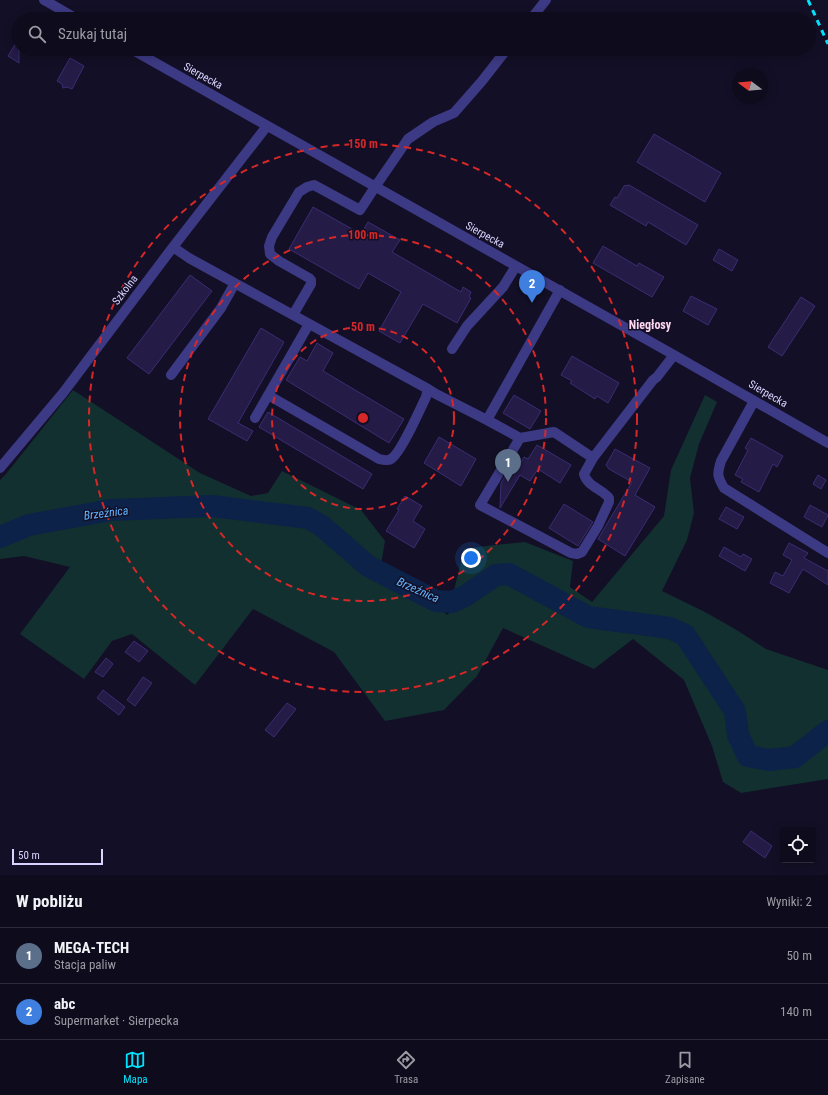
<!DOCTYPE html>
<html lang="pl">
<meta charset="utf-8">
<style>
:root{--surface:#0e0b1c;--page:#171425;--text:#f1f3f6;--muted:#9b9ba3;--line:#2e2b3b;--accent:#00e5ff}
body{margin:0;font-family:"Roboto Condensed",sans-serif;background:var(--page);color:var(--text)}
.controls{position:absolute;right:12px;bottom:12px;display:grid;overflow:hidden;border-radius:4px;box-shadow:0 2px 10px #0003}
.controls button{width:36px;height:36px;display:grid;place-items:center;padding:0;border:0;border-bottom:1px solid var(--line);background:var(--surface);color:var(--text);font:20px sans-serif}
.compass{position:absolute;left:732px;top:68px;width:36px;height:36px;border-radius:50%;background:var(--surface);box-shadow:0 2px 10px #0003;rotate:286deg}
.scale{position:absolute;left:12px;bottom:10px;width:91px;box-sizing:border-box;padding-left:4px;border:2px solid #d9d4ff;border-top:0;font-size:11px;line-height:14px;white-space:nowrap;color:#d9d4ff;-webkit-text-stroke:3px #130f26;paint-order:stroke}
.you{position:absolute;left:471px;top:558px;width:14px;height:14px;margin:-10px;border:3px solid #fff;border-radius:50%;background:#1a73e8;box-shadow:0 0 0 6px #1a73e833}
.badge{display:grid;place-items:center;width:26px;height:26px;border-radius:50%;background:var(--accent);color:#fff;font-size:13px;font-weight:700}
.pin{position:absolute;translate:-50% -33px;filter:drop-shadow(0 1px 2px #0008)}
.pin::after{content:'';position:absolute;top:21px;width:14px;height:12px;background:inherit;clip-path:polygon(0 0,100% 0,50% 100%)}
.list{margin:0;padding:0;list-style:none}
h2{display:flex;justify-content:space-between;align-items:center;height:52px;margin:0;padding:0 16px;font-size:17px}
h2 small{font-size:13px;font-weight:400;color:var(--muted)}
.list li{display:grid;grid-template-columns:26px 1fr auto;gap:12px;align-items:center;box-sizing:border-box;height:56px;padding:0 16px;border-top:1px solid var(--line)}
.list b{display:block;font-size:15px;white-space:nowrap}
.list p{margin:0;font-size:13px;white-space:nowrap;color:var(--muted)}
.list em{font-size:13px;font-style:normal;color:var(--muted)}
.icon{flex:none;width:22px;height:22px;fill:none;stroke:currentColor;stroke-width:2;stroke-linecap:round;stroke-linejoin:round}
.map{position:relative;flex:none;width:828px;height:875px;overflow:hidden}
.search{position:absolute;background:var(--surface);box-shadow:0 2px 10px #0003;left:12px;right:12px;top:12px;height:44px;display:flex;align-items:center;gap:10px;box-sizing:border-box;padding:0 14px;border-radius:22px;color:var(--muted);font-size:15px}
.sheet{height:164px;background:var(--surface)}
nav{display:flex;justify-content:space-around;align-items:center;box-sizing:border-box;height:56px;border-top:1px solid var(--line);background:var(--surface);font-size:11px;color:var(--muted)}
nav a{display:grid;justify-items:center;gap:2px}
nav .on{color:var(--accent)}
.map>svg:first-child{display:block}
.green{fill:#12302f}
.lines{fill:none;stroke-linecap:round;stroke-linejoin:round}
.river{stroke:#0c2248;stroke-width:22}
.building{fill:#241b47;stroke:#3b2d73}
.minor{stroke:#3d3a85;stroke-width:10}
.rail{stroke:#00e5ff;stroke-width:3;stroke-dasharray:6 5;stroke-linecap:butt}
.ring{fill:none;stroke:#d62828;stroke-width:2;stroke-dasharray:7 5}
.labels{text-anchor:middle;dominant-baseline:central;stroke-width:3;stroke-linejoin:round;paint-order:stroke}
.street-label{font-size:11px;fill:#d9d4ff;stroke:#130f26}
.neighbourhood-label{font-size:12px;font-weight:bold;fill:#ffd6f0;stroke:#130f26}
.water-label{font-size:12px;font-style:italic;fill:#62b6ff;stroke:#130f26}
.centre{fill:#d62828;stroke:#130f26;stroke-width:2}
.ring-label{font-size:12px;text-anchor:middle;font-weight:bold;fill:#d62828;stroke:#130f26;stroke-width:3;stroke-linejoin:round;paint-order:stroke}
</style>
<div class="map">
<svg width="828" height="875" viewBox="0 0 828 875">
<rect width="100%" height="100%" fill="#130f26"/>
<path class="green" d="M73 390 200 473 251 496 268 493 282 471 361 510 385 541 378 583 405 588 448 615 464 549 494 545 525 542 573 561 570 587 592 602 664 516 671 470 705 395 717 402 699 444 690 478 694 513 687 540 662 591 705 612 735 629 766 649 828 670V779L741 793 723 782 712 746 684 680 633 639 594 669 503 628 477 676 444 710 385 721 334 652 253 609 195 685 132 634 112 641 84 679 20 634 70 567 24 556 0 559V480L6 474Z"/>
<g class="lines">
<path class="river" d="M0 537 29 525 111 510 212 506 308 518 322 526 368 566 436 601 452 602 465 596 496 575 509 574 588 617 670 628 685 635 735 711 738 735 748 756 769 760 795 757 828 731"/>
</g>
<path class="building" d="M19 38V63L8 56Z
M70 58 84 66 72 89 67 87 63 88 62 84 57 81Z
M654 134 721 173 705 202 637 162Z
M629 185 698 225 686 245 648 222 646 226 610 205 615 197 617 198 624 186Z
M313 207 361 234 368 222 400 240 392 252 461 292 463 287 471 292 469 297 471 298 457 323 423 304 400 343 379 331 401 292 368 273 359 289 289 249Z
M603 246 637 266 639 263 664 277 652 297 593 263Z
M719 249 738 260 732 271 713 260Z
M190 275 212 291 149 374 127 358Z
M691 296 717 309 708 325 683 311Z
M801 297 815 306 782 356 768 347Z
M261 328 284 342 238 423 253 431 247 441 208 419Z
M317 343 333 353 323 371 404 419 389 443 286 380 300 357 307 361Z
M572 356 619 383 608 403 597 396 595 399 570 383 572 381 561 375Z
M514 395 541 411 530 429 503 413Z
M268 412 372 474 363 489 259 427Z
M439 437 476 459 461 486 424 463Z
M751 438 783 456 777 467 773 464 759 492 741 482 743 479 735 475 748 450 745 448Z
M537 445 571 465 560 483 538 469 530 481 520 475 500 508 501 483 511 466 516 470 524 457 528 459Z
M615 449 650 468 635 495 655 507 625 556 598 539 632 482 609 469 606 465Z
M818 475 826 480 821 489 813 484Z
M405 496 422 506 413 521 425 529 414 548 386 531 399 510 397 509Z
M564 504 593 522 578 546 549 528Z
M810 505 828 515 822 527 804 517Z
M726 507 744 517 737 529 719 519Z
M789 543 808 553 804 558 828 571V585L803 569 789 593 770 583 775 572 783 576 792 560 783 555Z
M724 547 741 557 743 554 752 559 745 571 719 556Z
M134 641 148 651 139 662 125 652Z
M106 658 113 664 103 677 95 672Z
M143 677 152 683 135 706 127 700Z
M103 690 125 707 119 715 97 698Z
M287 703 296 709 274 737 265 730Z
M751 831 772 846 765 858 743 842Z"/>
<g class="lines">
<path class="minor" d="M44 0 77 19
M531 19 546 0
M131 49 674 355 828 443
M173 247 189 258 428 389 436 394 487 420
M560 290 487 420 520 438 554 432 593 458 653 380 657 377 674 355
M293 315 311 284V280L309 278 279 261 270 254 269 246 272 237 299 192 307 187 314 185 360 210 375 187 408 139 433 122 454 113 482 81 507 49
M452 349 467 326 503 287 516 266
M171 375 221 308 235 283
M268 395 379 459C383 460 388 461 391 459 401 453 420 409 426 397L428 389
M754 401 721 461C717 474 717 476 724 488L828 553
M255 418 309 324
M520 438 480 505 571 553 577 554 582 552 598 526 609 502V498C602 489 587 486 584 474L593 458
M0 468 63 393 173 247 267 126"/>
<path class="rail" d="M808 0 828 44"/>
</g>
<g class="ring">
<circle cx="363" cy="418" r="91"/>
<circle cx="363" cy="418" r="183"/>
<circle cx="363" cy="418" r="274"/>
</g>
<g class="labels">
<g class="street-label">
<text transform="translate(203 76) rotate(29)">Sierpecka</text>
<text transform="translate(485 235) rotate(29)">Sierpecka</text>
<text transform="translate(125 290) rotate(-53)">Szkolna</text>
<text transform="translate(768 394) rotate(30)">Sierpecka</text>
</g>
<g class="neighbourhood-label">
<text x="650" y="325">Niegłosy</text>
</g>
<g class="water-label">
<text transform="translate(106 513) rotate(-7)">Brzeźnica</text>
<text transform="translate(418 590) rotate(24)">Brzeźnica</text>
</g>
</g>
<circle cx="363" cy="418" r="6" class="centre"/>
<g class="ring-label">
<text x="363" y="148">150 m</text>
<text x="363" y="239">100 m</text>
<text x="363" y="331">50 m</text>
</g>
</svg>
<div class="controls">
<button><svg class="icon" aria-label="locate" viewBox="0 0 24 24"><circle cx="12" cy="12" r="6"/><path d="M12 2v4M12 18v4M2 12h4M18 12h4"/></svg></button>
</div>
<svg class="compass" viewBox="-18 -18 36 36"><path d="M0-13l5 13h-10z" fill="#e53935"/><path d="M0 13l5-13h-10z" fill="#9b9ba3"/></svg>
<div class="scale">50 m</div>
<div class="you"></div>
<div class="pin badge" style="left:508px;top:482px;background:#5c6f8a">1</div>
<div class="pin badge" style="left:532px;top:303px;background:#3f7fe0">2</div>
<div class="search"><svg class="icon" aria-label="search" viewBox="0 0 24 24"><circle cx="10" cy="10" r="6"/><path d="M15 15l6 6"/></svg>Szukaj tutaj</div>
</div>
<section class="sheet">
<h2>W pobliżu<small>Wyniki: 2</small></h2>
<ul class="list">
<li><span class="badge" style="background:#5c6f8a">1</span><div><b>MEGA-TECH</b><p>Stacja paliw</p></div><em>50 m</em></li>
<li><span class="badge" style="background:#3f7fe0">2</span><div><b>abc</b><p>Supermarket · Sierpecka</p></div><em>140 m</em></li>
</ul>
</section>
<nav>
<a class="on"><svg class="icon" aria-label="map" viewBox="0 0 24 24"><path d="M3 6l6-2 6 2 6-2v14l-6 2-6-2-6 2zM9 4v14M15 6v14"/></svg>Mapa</a>
<a><svg class="icon" aria-label="directions" viewBox="0 0 24 24"><path d="M12 3l9 9-9 9-9-9zM9 14v-3h6M13 9l2 2-2 2"/></svg>Trasa</a>
<a><svg class="icon" aria-label="saved" viewBox="0 0 24 24"><path d="M7 4h10v16l-5-4-5 4z"/></svg>Zapisane</a>
</nav>
